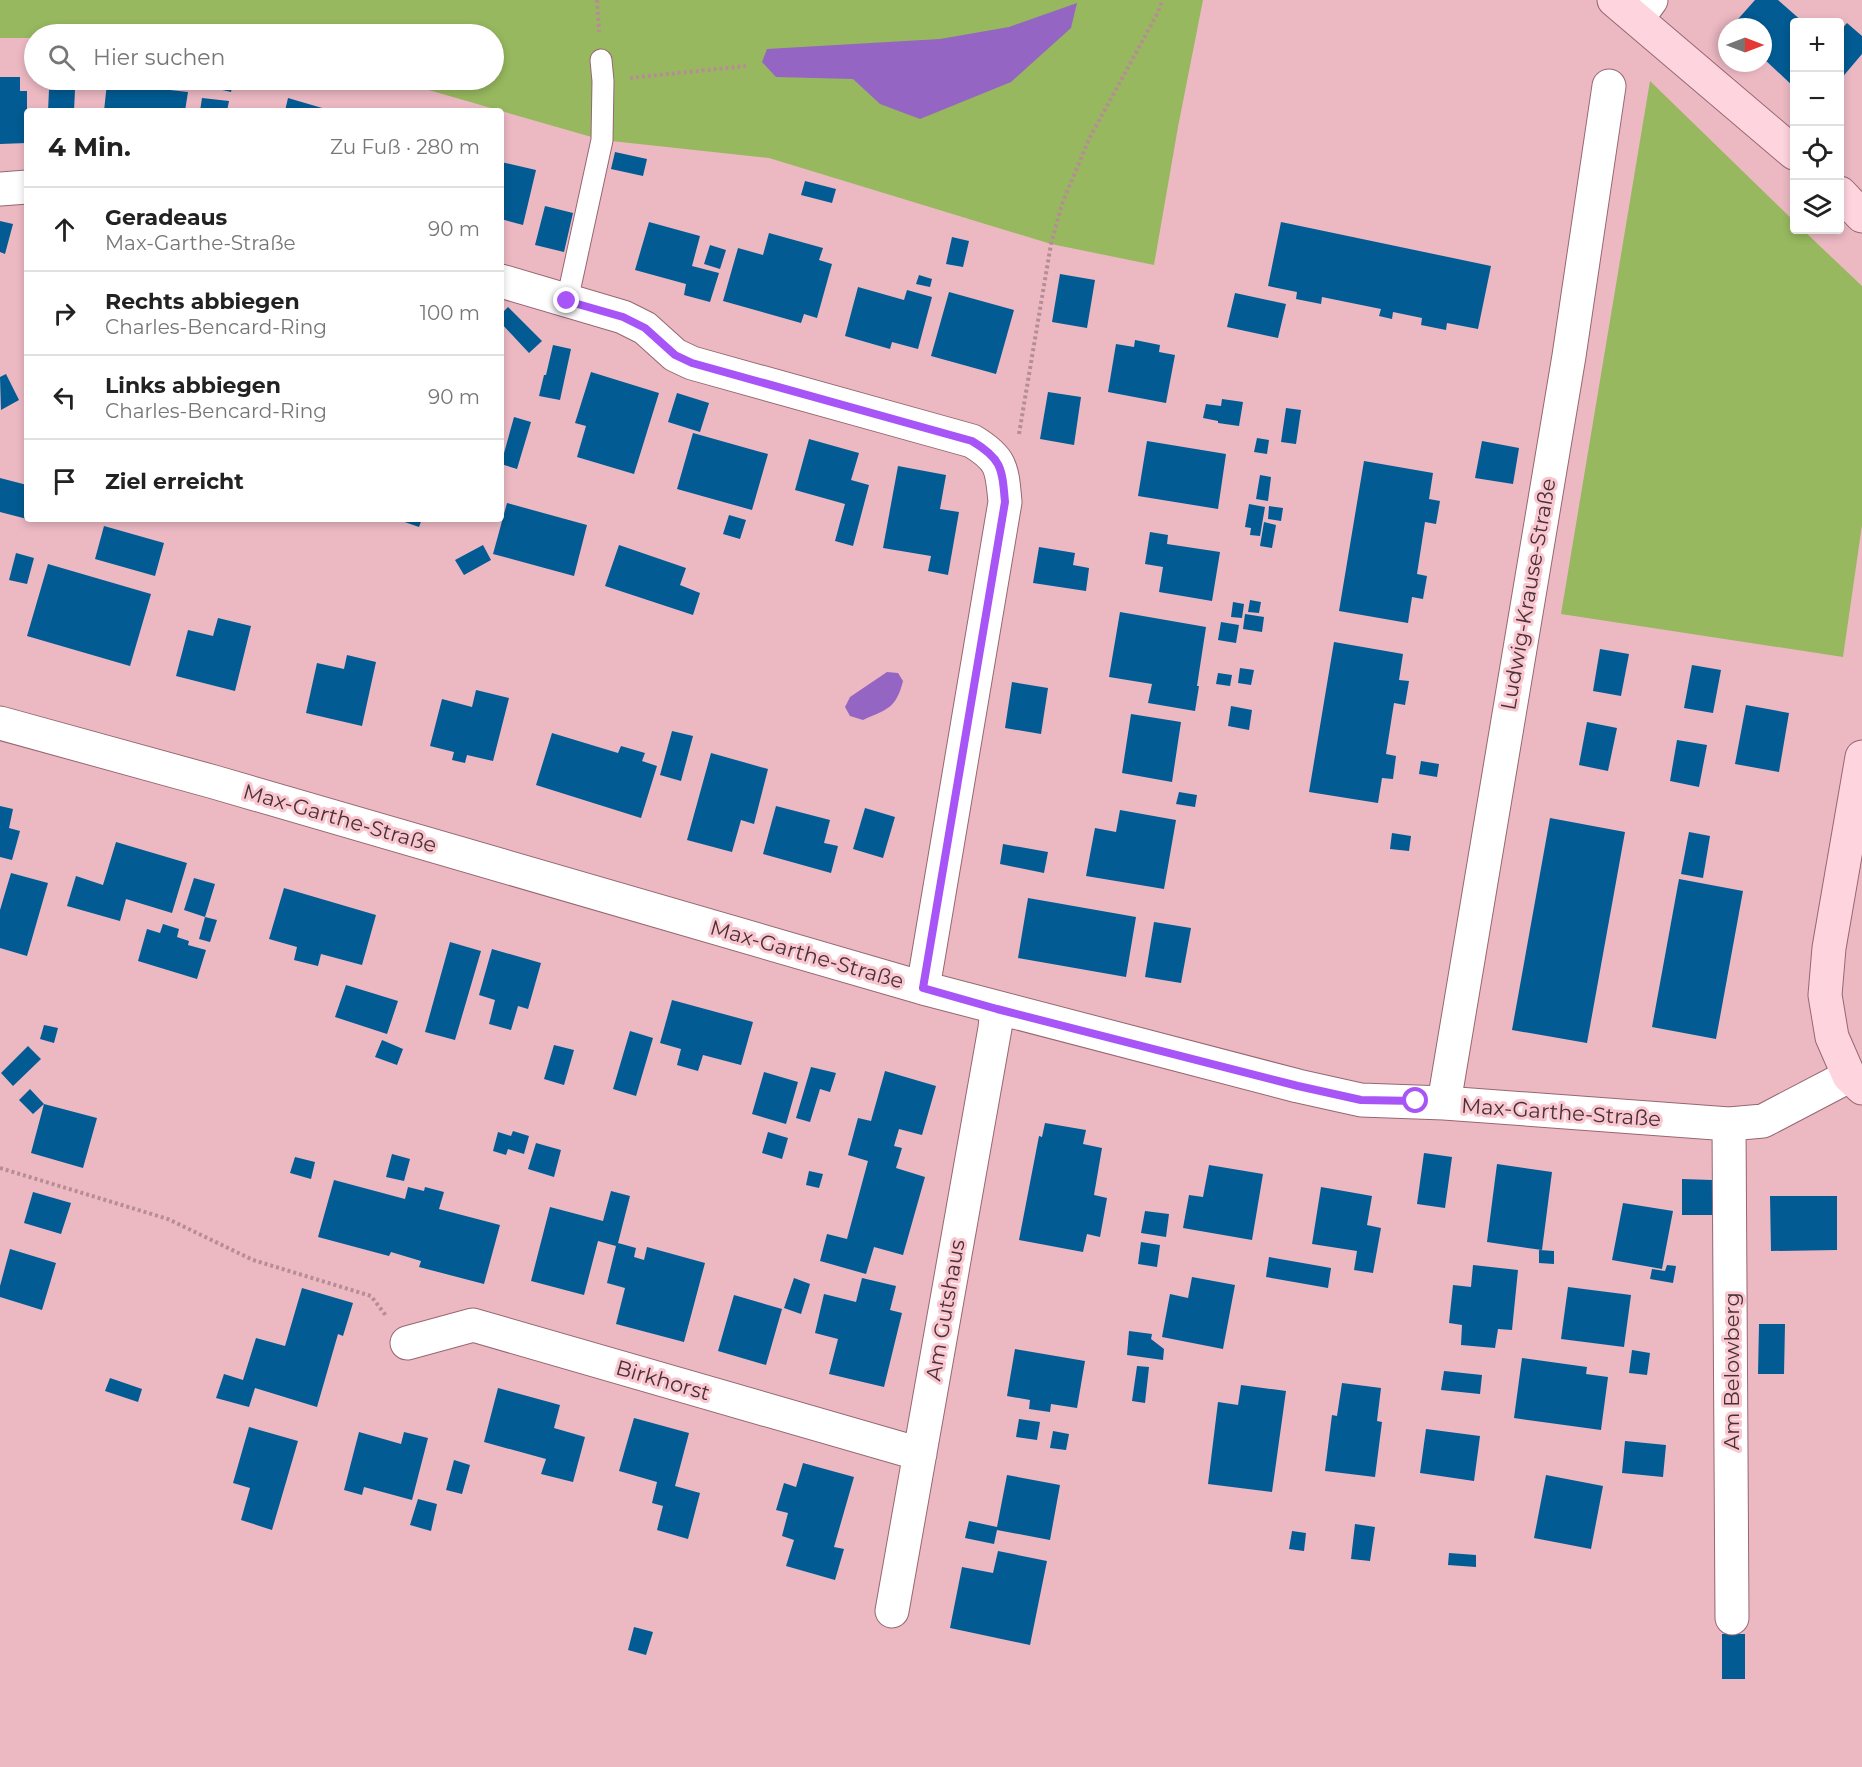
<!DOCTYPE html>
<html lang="de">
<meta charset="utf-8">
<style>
:root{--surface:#fff;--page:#f2f2f2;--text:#222;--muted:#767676;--line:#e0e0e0}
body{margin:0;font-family:Montserrat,sans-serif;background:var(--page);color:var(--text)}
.controls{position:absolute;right:18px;top:18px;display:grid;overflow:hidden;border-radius:6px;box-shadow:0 3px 9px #0003}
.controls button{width:54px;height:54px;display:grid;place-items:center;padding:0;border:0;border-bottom:2px solid var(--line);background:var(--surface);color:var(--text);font:30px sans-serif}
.compass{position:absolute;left:1718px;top:18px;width:54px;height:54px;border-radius:50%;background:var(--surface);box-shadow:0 3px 9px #0003;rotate:90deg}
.stop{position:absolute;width:18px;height:18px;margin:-14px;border:4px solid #a855f7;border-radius:50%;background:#fff}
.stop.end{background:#a855f7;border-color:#fff;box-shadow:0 2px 6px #0008}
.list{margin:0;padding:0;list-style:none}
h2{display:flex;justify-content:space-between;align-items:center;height:78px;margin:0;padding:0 24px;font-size:26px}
h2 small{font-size:20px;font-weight:400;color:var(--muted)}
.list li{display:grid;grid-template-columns:39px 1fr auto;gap:18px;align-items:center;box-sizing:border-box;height:84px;padding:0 24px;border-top:2px solid var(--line)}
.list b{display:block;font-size:22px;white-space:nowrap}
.list p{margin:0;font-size:20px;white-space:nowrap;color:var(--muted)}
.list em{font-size:20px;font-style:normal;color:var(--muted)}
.icon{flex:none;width:33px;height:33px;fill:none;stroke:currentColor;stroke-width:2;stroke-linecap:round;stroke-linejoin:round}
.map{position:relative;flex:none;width:1862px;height:1767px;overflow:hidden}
.search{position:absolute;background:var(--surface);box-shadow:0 3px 9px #0003;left:24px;top:24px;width:480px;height:66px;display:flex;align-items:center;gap:15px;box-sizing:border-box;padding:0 21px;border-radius:33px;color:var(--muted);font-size:22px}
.panel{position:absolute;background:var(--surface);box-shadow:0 3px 9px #0003;left:24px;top:108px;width:480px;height:414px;border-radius:6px}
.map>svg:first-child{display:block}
.green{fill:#97b85f}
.water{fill:#9465c3}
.building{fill:#025b93}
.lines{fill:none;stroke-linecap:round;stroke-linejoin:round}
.service-casing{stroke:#966771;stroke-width:23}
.minor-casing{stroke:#966771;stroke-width:35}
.secondary-casing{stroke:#966771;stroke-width:35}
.path{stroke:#b68d95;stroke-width:4;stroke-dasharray:3 3;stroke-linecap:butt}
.service{stroke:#fff;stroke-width:21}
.minor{stroke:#fff;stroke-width:33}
.secondary{stroke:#fed4df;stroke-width:33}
.route{stroke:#a855f7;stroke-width:8}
.labels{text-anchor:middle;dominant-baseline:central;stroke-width:6;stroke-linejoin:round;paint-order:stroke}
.street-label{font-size:21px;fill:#463236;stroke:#fac6cf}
</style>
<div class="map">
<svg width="1862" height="1767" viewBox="0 0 1862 1767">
<rect width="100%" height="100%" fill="#ecb9c3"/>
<path class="green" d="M0 0H1203L1178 127 1154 265 1051 244 769 158 602 140 394 80H494V34H34V38H0Z
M1650 81 1794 221V230H1803L1862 286V525L1843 657 1561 614Z"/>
<path class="water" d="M1077 3 1071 28 1011 82 920 119 880 104 853 79 776 77 762 62 767 49 940 39 1009 27Z
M887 672 898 673 903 681C896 709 887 709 863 720L850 716 845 707 850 697Z"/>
<path class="building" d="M1755 0H1778L1803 22H1794V87L1763 58V27H1731Z
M1847 23 1862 36V54L1840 80V31Z
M0 77H20V91H27V143L0 144Z
M219 80H234L231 92 218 89Z
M107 83 188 92 185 111H104Z
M49 90H75L74 111H48Z
M202 98 229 101 227 111H200Z
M288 98 329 110 328 111H285Z
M615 152 647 159 643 176 611 169Z
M501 162 536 170 523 225 501 219Z
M805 181 836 189 832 203 801 195Z
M545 206 573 213 564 252 535 245Z
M0 221 13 224 5 254 0 252Z
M649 222 700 236 692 266 719 273 710 302 684 295 686 284 635 270Z
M1281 222 1491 266 1478 329 1447 323 1446 330 1421 325 1422 318 1393 312 1392 319 1379 316 1381 309 1322 297 1321 304 1296 299 1297 292 1268 286Z
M769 233 823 248 819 260 832 264 817 318 804 314 801 323 723 301 738 248 763 255Z
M952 237 969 241 963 267 946 264Z
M710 245 726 250 720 269 704 264Z
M1060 274 1095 280 1087 328 1052 322Z
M919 275 932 279 930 287 916 284Z
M858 287 904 300 907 290 932 297 918 349 892 342 890 349 845 336Z
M949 292 1014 310 996 374 931 356Z
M1235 293 1286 304 1278 338 1227 327Z
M508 307 542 341 529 353 501 323V314Z
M1135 340 1160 345 1159 352 1175 355 1166 403 1108 392 1116 344 1134 347Z
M553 345 571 349 560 400 539 396 544 375H546Z
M591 372 659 393 634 474 577 457 586 426 575 423Z
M6 374 19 400 1 410 0 377Z
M1048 392 1081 397 1074 445 1040 439Z
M677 393 709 403 700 432 668 422Z
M1222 399 1243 402 1239 426 1218 423V421L1203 418 1206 404 1221 406Z
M1286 408 1301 410 1296 444 1281 442Z
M514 417 531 422 517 469 501 464Z
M693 433 768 454 752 510 677 489Z
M1257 438 1269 440 1267 454 1254 452Z
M809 439 859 453 851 480 869 485 853 546 835 541 845 504 795 490Z
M1147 441 1226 454 1218 509 1138 496Z
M1482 441 1519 448 1513 484 1475 478Z
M1364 461 1433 473 1429 499 1440 501 1436 524 1425 522 1417 574 1427 576 1423 599 1412 597 1408 623 1339 611Z
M898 466 946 475 940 509 959 512 948 575 928 571 931 556 883 548Z
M1260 475 1271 477 1268 501 1256 499Z
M0 478 27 485V519L0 512Z
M507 503 587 525 574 576 493 554Z
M1249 504 1265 507 1260 536 1250 535 1251 528 1245 527Z
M1269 506 1283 508 1281 521 1268 519Z
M729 515 746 520 740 539 723 534Z
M396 519H422L419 527Z
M1264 522 1276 525 1272 548 1260 546Z
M104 526 164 543 155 576 95 559Z
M1150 532 1168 535 1167 544 1220 552 1212 601 1159 592 1163 567 1145 564Z
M483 545 491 560 464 575 455 560Z
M619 545 686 568 680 585 700 593 693 615 605 586Z
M1039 547 1075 553 1073 565 1089 568 1086 591 1033 583Z
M16 553 34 558 27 584 9 580Z
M48 564 151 594 130 666 27 636Z
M1250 600 1261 602 1259 613 1248 612Z
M1233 602 1244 604 1242 618 1231 617Z
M1120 612 1206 627 1197 686H1199L1195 711 1148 703 1152 684 1109 677Z
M1245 614 1264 617 1262 632 1243 629Z
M218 618 251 626 235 691 176 676 188 630 213 636Z
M1221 622 1239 625 1236 643 1218 640Z
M1334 642 1403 654 1399 680 1409 681 1405 705 1394 703 1386 754 1396 756 1393 779 1382 778 1378 803 1309 792Z
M1600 649 1629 654 1621 696 1593 691Z
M347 655 376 662 362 726 306 713 317 663 344 669Z
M1692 665 1721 670 1713 713 1684 708Z
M1240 668 1254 670 1251 685 1238 683Z
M1218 673 1232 675 1230 686 1216 684Z
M1012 682 1048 688 1041 734 1005 728Z
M476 690 509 698 493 761 467 755 465 763 452 760 454 752 430 746 442 699 472 707Z
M1746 705 1789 713 1779 772 1735 764Z
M1231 706 1252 710 1249 730 1228 726Z
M1131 714 1181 722 1172 782 1122 773Z
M1587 722 1617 728 1608 771 1579 765Z
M672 731 693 736 681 781 660 775Z
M552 733 618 753 621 746 645 753 642 761 657 766 641 818 536 785Z
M1677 740 1707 745 1699 787 1670 781Z
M711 753 768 769 754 824 741 820 732 852 687 840Z
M1421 761 1439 764 1437 777 1419 774Z
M1179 792 1197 795 1195 807 1176 804Z
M0 806 13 809 9 828 20 831 12 860 0 857Z
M776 806 830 820 824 843 838 846 831 873 763 854Z
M865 808 895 817 883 858 853 849Z
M1120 810 1176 820 1164 889 1086 876 1095 828 1116 832Z
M1550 818 1625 832 1587 1043 1512 1030Z
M1689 832 1710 836 1703 878 1681 874Z
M1392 833 1411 836 1409 851 1390 849Z
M116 842 187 863 172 913 126 899 120 921 67 906 76 876 103 885Z
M1003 844 1048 852 1044 873 1000 864Z
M11 873 48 883 27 956 0 948V910Z
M194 878 215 884 205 917 184 910Z
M1679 879 1743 891 1716 1039 1652 1027Z
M284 888 376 915 362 965 321 954 318 966 294 960 297 947 269 939Z
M1028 898 1136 917 1126 977 1018 958Z
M205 917 217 920 210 942 199 939Z
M1154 922 1191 928 1181 983 1145 977Z
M163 924 179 929 177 937 189 941 188 945 206 950 197 979 138 961 147 929 160 933Z
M450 942 481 951 455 1040 425 1032Z
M492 949 541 963 528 1009 518 1006 511 1030 489 1024 495 1000 479 995Z
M346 985 398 1001 387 1034 335 1017Z
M672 1000 753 1022 741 1065 703 1055 698 1071 677 1065 681 1049 660 1043Z
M44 1025 58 1028 54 1043 40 1039Z
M630 1031 653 1038 636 1096 613 1089Z
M382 1040 403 1049 397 1065 375 1057Z
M554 1045 574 1050 564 1085 544 1079Z
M28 1046 41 1059 13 1086 1 1073Z
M811 1067 836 1073 830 1092 820 1089 810 1122 796 1118Z
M885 1071 936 1086 922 1135 899 1129 894 1146 902 1148 896 1168 925 1177 903 1255 874 1247 866 1274 820 1261 827 1234 847 1239 868 1161 848 1155 858 1118 871 1121Z
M764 1072 798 1082 786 1124 752 1114Z
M30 1089 44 1104 33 1114 19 1100Z
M44 1104 97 1118 83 1168 31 1153Z
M1045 1123 1086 1130 1083 1144 1102 1148 1094 1195 1107 1198 1100 1237 1087 1234 1083 1252 1019 1240 1039 1136 1042 1137Z
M513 1131 529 1136 524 1154 508 1149 506 1155 493 1151 498 1132 511 1136Z
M768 1132 788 1138 782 1159 762 1153Z
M536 1143 561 1150 554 1177 528 1169Z
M1424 1153 1452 1157 1445 1208 1417 1204Z
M392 1154 410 1159 404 1181 386 1177Z
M295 1157 315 1162 311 1179 290 1173Z
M1497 1164 1552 1172 1542 1250 1487 1242Z
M1209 1165 1263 1174 1252 1240 1183 1228 1189 1195 1203 1197Z
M809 1171 823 1174 819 1188 806 1185Z
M1682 1179 1712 1180V1215H1682Z
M334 1180 405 1199 408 1187 424 1191 425 1187 444 1192 439 1209 500 1225 484 1284 419 1267 421 1261 391 1252 389 1256 318 1237Z
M1321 1187 1372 1196 1367 1225 1381 1228 1373 1273 1354 1270 1357 1251 1312 1244Z
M611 1191 630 1196 618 1243 636 1248 634 1257 644 1260 647 1247 705 1263 684 1342 616 1324 625 1288 607 1283 616 1246 598 1241 584 1295 531 1281 550 1207 603 1221Z
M33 1192 71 1203 61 1234 24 1223Z
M1770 1196H1837V1250L1771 1251Z
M1623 1203 1673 1211 1662 1269 1612 1260Z
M1145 1211 1169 1214 1166 1237 1141 1233Z
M1141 1242 1160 1245 1157 1267 1138 1264Z
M10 1249 56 1263 42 1310 0 1297V1286Z
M1539 1250 1554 1251V1264L1539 1263Z
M1269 1257 1331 1268 1328 1288 1266 1277Z
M1473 1265 1518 1270 1512 1330 1498 1329 1495 1348 1461 1345 1462 1325 1449 1323 1453 1285 1471 1287Z
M1667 1265 1676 1266 1673 1283 1650 1279 1652 1269 1665 1271Z
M1192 1277 1235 1285 1223 1349 1162 1337 1170 1294 1188 1298Z
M794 1278 810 1284 801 1314 784 1308Z
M862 1278 896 1286 890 1310 902 1313 884 1387 829 1374 838 1339 815 1333 824 1294 856 1302Z
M1568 1287 1631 1295 1624 1347 1561 1339Z
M302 1288 353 1303 343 1336 338 1334 317 1407 255 1388 249 1407 216 1398 224 1374 243 1380 256 1338 285 1346Z
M734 1295 782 1309 766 1365 718 1351Z
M1759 1324H1785L1784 1374H1758Z
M1129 1331 1152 1334 1151 1339 1164 1349 1163 1360 1127 1355Z
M1015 1349 1085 1361 1077 1408 1051 1404 1050 1412 1029 1409 1030 1400 1007 1396Z
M1632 1350 1650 1353 1647 1375 1629 1373Z
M1522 1358 1587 1367 1586 1374 1608 1377 1601 1430 1514 1418Z
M1137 1366 1149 1367 1145 1403 1132 1401Z
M1444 1371 1482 1375 1480 1394 1441 1390Z
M110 1378 142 1389 138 1402 105 1391Z
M1342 1383 1381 1388 1377 1421 1382 1422 1375 1477 1325 1471 1332 1415 1337 1416Z
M1241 1385 1286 1391 1272 1492 1208 1484 1218 1402 1238 1405Z
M498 1388 560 1405 554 1428 585 1437 573 1482 541 1474 546 1459 484 1442Z
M634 1418 689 1433 675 1486 700 1493 688 1539 657 1530 663 1506 652 1503 657 1482 619 1471Z
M1019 1419 1040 1422 1037 1440 1016 1437Z
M249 1427 298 1441 272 1530 241 1520 250 1488 233 1483Z
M1426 1429 1480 1436 1474 1481 1420 1473Z
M1053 1431 1069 1434 1066 1450 1050 1448Z
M359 1432 401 1444 404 1432 428 1438 412 1500 364 1487 362 1495 344 1490Z
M1625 1441 1666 1445 1663 1477 1622 1473Z
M454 1460 470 1465 462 1494 446 1490Z
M803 1463 854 1477 834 1547 844 1549 835 1580 786 1566 794 1540 782 1536 788 1513 776 1510 784 1483 796 1487Z
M1007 1475 1060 1485 1050 1540 997 1530 994 1544 965 1538 969 1521 997 1527Z
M1546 1475 1603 1486 1591 1549 1534 1538Z
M418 1499 437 1504 431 1531 410 1525Z
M1355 1524 1375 1527 1370 1561 1351 1559Z
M1292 1531 1306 1533 1304 1551 1289 1549Z
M998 1551 1047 1561 1030 1645 950 1628 962 1567 993 1573Z
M1449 1553 1476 1555V1567L1448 1565Z
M634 1627 653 1632 646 1655 628 1650Z
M1722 1634H1745V1679H1722Z"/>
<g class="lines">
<defs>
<path id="service" d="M567 301 602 140 603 81 601 60"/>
<path id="minor" d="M1637 19 1651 0
M0 189 27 187
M501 281 623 317 645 328 675 355 692 363 972 441C1002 459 1002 468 1005 502L923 988
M0 723 214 782 923 988 1298 1086 1361 1100 1444 1103 1729 1124 1763 1121 1849 1076
M1444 1103 1569 356 1609 86
M1729 1124 1732 1618
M407 1343 473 1325 920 1454
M892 1611 995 1028 997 1009"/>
<path id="secondary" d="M1614 0 1794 153
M1840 193 1862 216
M1862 757 1829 948 1825 995 1832 1037 1849 1076 1862 1088"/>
</defs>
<use href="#service" class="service-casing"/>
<use href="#minor" class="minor-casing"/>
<use href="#secondary" class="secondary-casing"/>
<path class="path" d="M597 0 599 32
M630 78 746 66
M1019 434 1051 244 1062 204 1089 139 1156 16 1163 0
M0 1168 168 1219 253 1260 371 1296 387 1317"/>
<use href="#service" class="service"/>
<use href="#minor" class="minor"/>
<use href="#secondary" class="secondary"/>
</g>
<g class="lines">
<path class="route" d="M567 301 623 317 645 328 675 355 692 363 972 441C1002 459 1002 468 1005 502L923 988 997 1009 1298 1086 1361 1100 1416 1101"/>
</g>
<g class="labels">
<g class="street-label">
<text transform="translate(1528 594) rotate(-80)">Ludwig-Krause-Straße</text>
<text transform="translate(340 818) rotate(16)">Max-Garthe-Straße</text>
<text transform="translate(807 954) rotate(16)">Max-Garthe-Straße</text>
<text transform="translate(1561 1112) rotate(4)">Max-Garthe-Straße</text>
<text transform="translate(945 1310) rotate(-80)">Am Gutshaus</text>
<text transform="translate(1731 1371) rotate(-90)">Am Belowberg</text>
<text transform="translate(663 1380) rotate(16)">Birkhorst</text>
</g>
</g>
</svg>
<div class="controls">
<button>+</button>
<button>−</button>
<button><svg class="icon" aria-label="locate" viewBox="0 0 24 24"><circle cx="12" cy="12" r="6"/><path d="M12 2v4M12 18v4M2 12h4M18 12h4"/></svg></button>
<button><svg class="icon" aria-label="layers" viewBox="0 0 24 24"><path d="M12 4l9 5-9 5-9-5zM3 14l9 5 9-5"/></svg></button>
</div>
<svg class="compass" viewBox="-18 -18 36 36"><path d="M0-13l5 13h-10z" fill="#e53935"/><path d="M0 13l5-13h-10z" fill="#767676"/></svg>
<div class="stop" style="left:1416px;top:1101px"></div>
<div class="stop end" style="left:567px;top:301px"></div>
<div class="search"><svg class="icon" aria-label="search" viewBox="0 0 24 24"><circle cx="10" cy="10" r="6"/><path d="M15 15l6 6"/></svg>Hier suchen</div>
<section class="panel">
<h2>4 Min.<small>Zu Fuß · 280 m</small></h2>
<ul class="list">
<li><svg class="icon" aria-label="ahead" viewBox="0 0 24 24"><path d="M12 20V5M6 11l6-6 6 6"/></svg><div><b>Geradeaus</b><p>Max-Garthe-Straße</p></div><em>90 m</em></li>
<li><svg class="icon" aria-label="right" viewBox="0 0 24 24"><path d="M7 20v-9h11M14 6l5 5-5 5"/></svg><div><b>Rechts abbiegen</b><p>Charles-Bencard-Ring</p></div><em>100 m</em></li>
<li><svg class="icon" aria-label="left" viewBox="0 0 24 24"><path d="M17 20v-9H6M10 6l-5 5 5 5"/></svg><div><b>Links abbiegen</b><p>Charles-Bencard-Ring</p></div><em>90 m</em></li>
<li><svg class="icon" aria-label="arrive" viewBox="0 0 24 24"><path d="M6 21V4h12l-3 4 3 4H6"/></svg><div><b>Ziel erreicht</b></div></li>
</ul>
</section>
</div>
